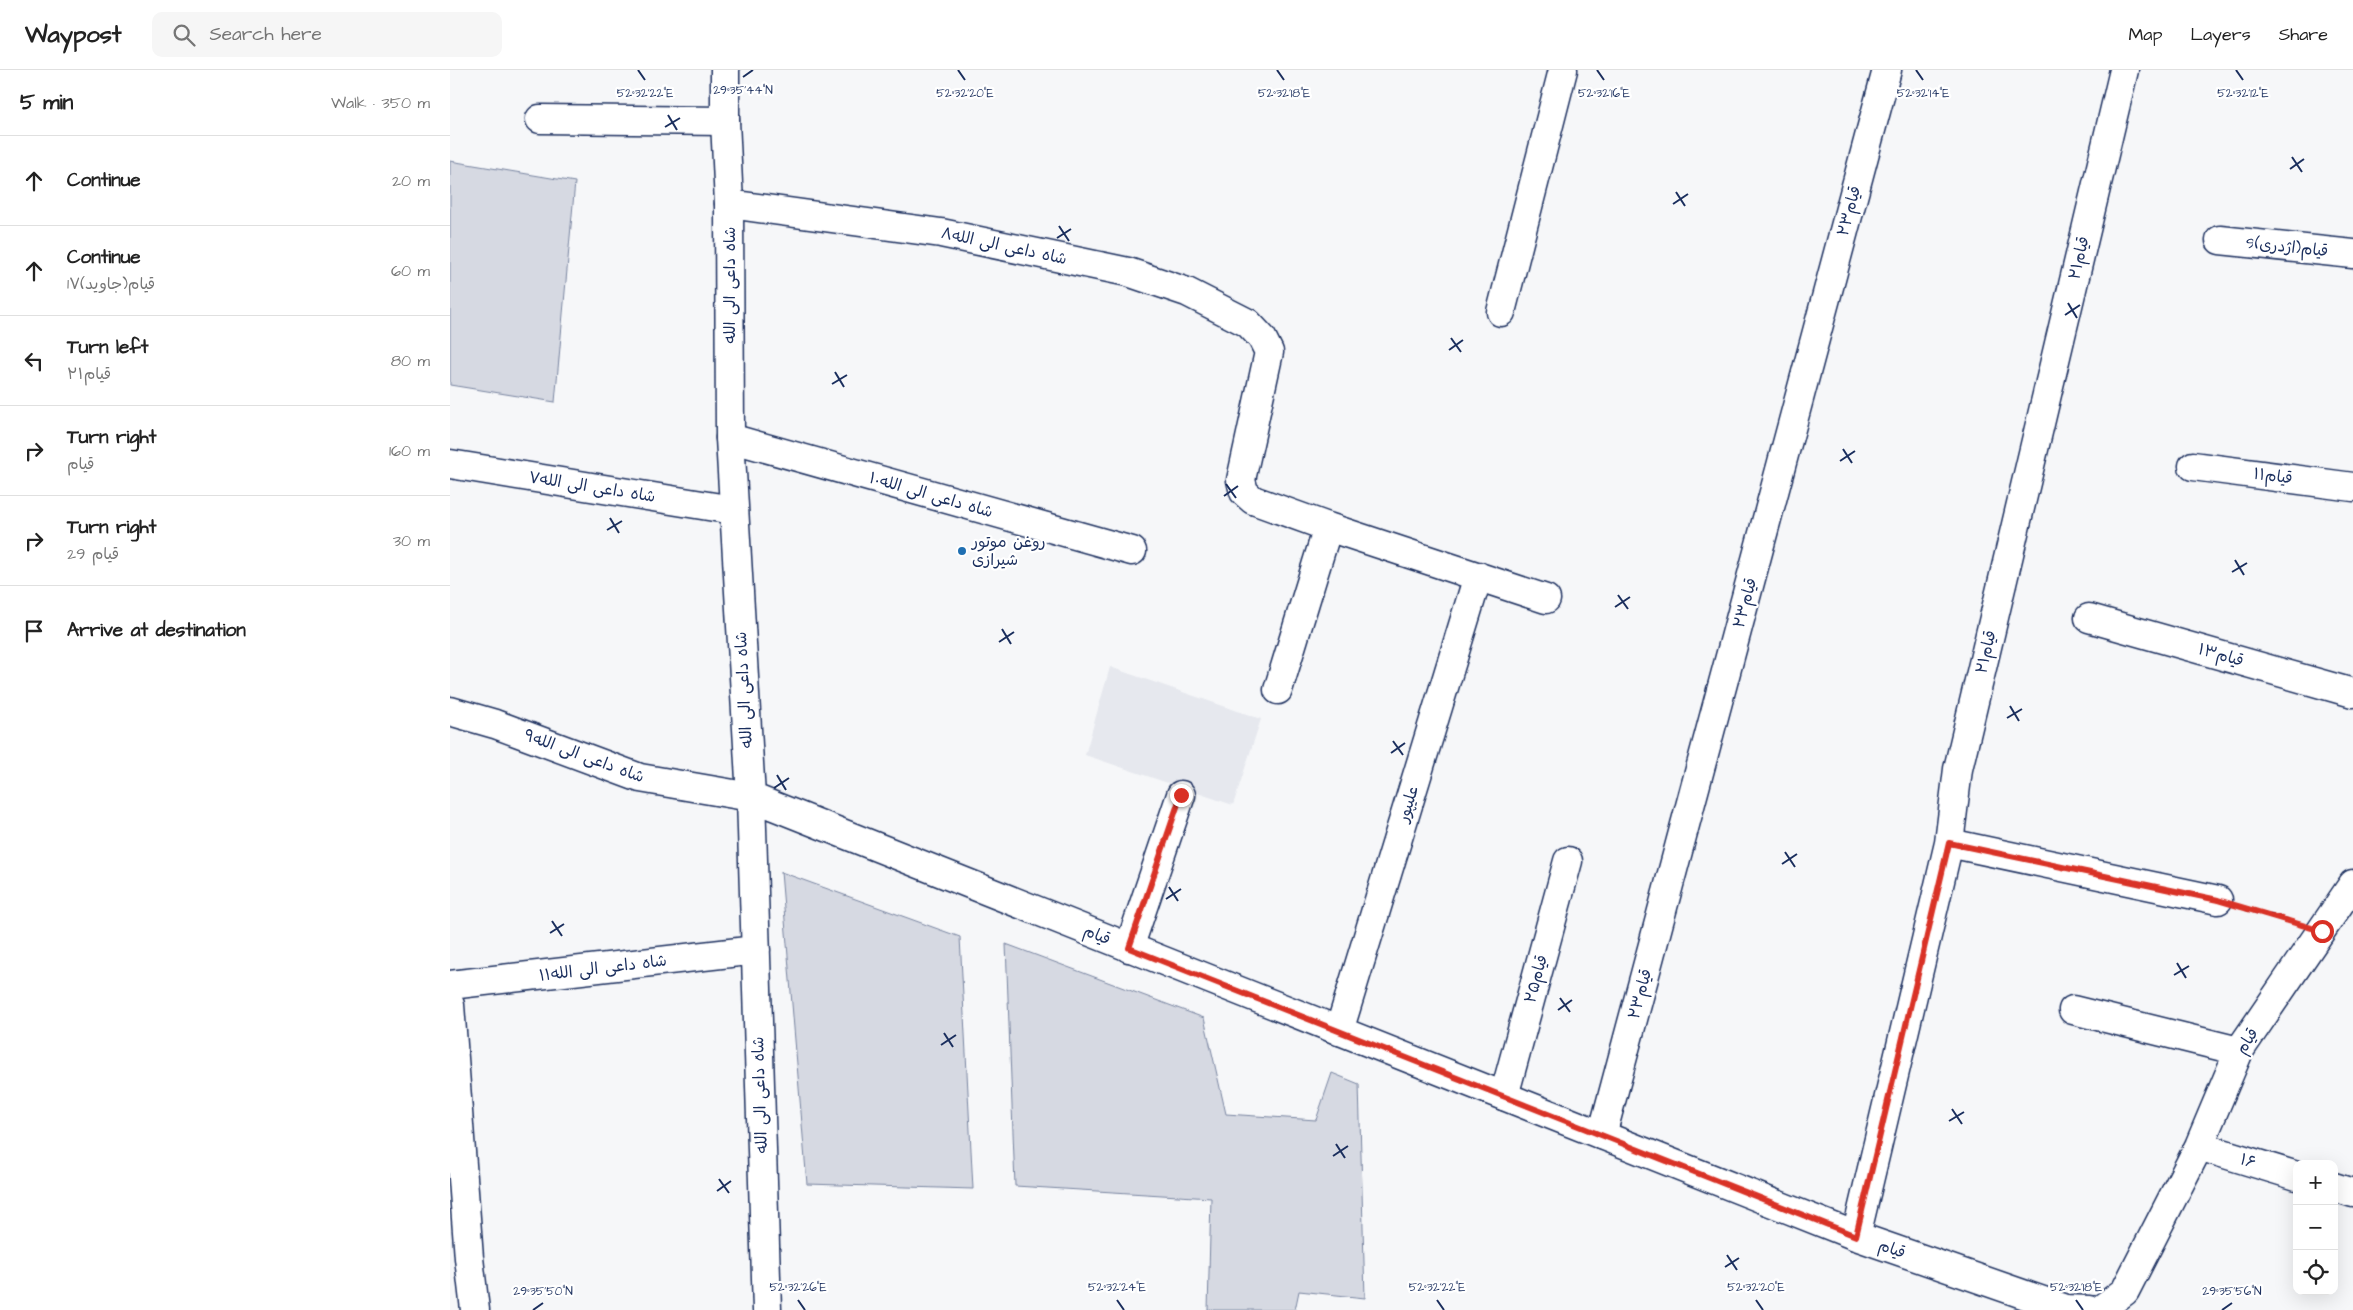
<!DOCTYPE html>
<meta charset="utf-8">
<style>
:root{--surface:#fff;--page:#f6f6f6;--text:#222;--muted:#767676;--line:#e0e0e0}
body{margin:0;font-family:"Architects Daughter","Playpen Sans Arabic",sans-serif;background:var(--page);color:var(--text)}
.controls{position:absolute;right:15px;bottom:15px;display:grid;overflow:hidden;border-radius:10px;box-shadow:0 5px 20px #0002}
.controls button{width:45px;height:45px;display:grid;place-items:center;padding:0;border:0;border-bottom:1px solid var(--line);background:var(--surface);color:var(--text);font:25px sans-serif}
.stop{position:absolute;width:15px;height:15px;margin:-11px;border:4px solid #d93025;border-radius:50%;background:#fff}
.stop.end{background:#d93025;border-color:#fff;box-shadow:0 1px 5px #0008}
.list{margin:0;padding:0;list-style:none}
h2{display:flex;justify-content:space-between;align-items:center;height:65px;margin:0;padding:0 20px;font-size:21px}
h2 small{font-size:16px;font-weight:400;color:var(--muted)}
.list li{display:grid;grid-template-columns:32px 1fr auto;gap:15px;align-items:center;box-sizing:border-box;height:90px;padding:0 20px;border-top:1px solid var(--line)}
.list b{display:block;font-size:19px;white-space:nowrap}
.list p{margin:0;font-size:16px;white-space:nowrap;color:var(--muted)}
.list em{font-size:16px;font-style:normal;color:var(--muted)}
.icon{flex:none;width:28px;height:28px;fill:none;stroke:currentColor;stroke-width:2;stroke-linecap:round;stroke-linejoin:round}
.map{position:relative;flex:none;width:1903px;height:1240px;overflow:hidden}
header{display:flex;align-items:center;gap:30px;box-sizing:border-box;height:70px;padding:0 25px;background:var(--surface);border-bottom:1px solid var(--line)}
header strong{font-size:24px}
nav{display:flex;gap:28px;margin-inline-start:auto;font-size:18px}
.search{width:350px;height:45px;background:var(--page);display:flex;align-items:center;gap:12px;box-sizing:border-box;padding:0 18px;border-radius:10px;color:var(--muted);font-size:19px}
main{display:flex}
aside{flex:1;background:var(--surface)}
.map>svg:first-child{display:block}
.built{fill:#e6e8ee}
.green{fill:#d6d9e2;stroke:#7884a0}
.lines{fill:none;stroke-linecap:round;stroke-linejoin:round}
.minor-casing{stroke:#1b2f5e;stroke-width:31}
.tertiary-casing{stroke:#1b2f5e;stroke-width:31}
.path{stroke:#1b2f5e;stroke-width:3;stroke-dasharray:4 4;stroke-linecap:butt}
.minor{stroke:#fff;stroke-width:28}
.tertiary{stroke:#fff;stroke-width:28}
.route{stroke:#d93025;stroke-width:6}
.ticks{fill:none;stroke:#1b2f5e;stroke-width:2}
.poi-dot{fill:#1f6fb2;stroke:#fff;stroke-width:2}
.labels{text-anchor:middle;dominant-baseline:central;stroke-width:4.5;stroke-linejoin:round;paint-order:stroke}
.street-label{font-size:16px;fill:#1b2f5e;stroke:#fff}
.poi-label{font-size:16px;fill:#1b2f5e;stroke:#fff;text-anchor:start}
.ticks-label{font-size:12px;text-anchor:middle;fill:#1b2f5e;stroke:#fff;stroke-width:4.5;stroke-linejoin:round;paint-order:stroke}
</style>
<header>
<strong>Waypost</strong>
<div class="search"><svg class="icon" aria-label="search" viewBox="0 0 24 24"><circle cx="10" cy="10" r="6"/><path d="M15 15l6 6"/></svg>Search here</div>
<nav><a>Map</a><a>Layers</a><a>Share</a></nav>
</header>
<main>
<aside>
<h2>5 min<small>Walk · 350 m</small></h2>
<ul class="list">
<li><svg class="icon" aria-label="ahead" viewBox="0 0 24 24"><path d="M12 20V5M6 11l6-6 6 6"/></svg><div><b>Continue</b></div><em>20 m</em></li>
<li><svg class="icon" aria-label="ahead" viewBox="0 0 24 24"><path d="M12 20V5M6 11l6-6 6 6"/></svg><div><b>Continue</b><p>قیام(جاوید)1۷</p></div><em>60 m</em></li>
<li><svg class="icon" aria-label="left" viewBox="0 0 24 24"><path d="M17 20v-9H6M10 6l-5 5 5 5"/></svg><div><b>Turn left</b><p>قیام۲۱</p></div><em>80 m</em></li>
<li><svg class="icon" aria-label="right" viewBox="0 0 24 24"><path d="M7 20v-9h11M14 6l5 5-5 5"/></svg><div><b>Turn right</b><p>قیام</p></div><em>160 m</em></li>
<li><svg class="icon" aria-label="right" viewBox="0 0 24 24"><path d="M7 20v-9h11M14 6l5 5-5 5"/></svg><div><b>Turn right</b><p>قیام 29</p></div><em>30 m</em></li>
<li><svg class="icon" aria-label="arrive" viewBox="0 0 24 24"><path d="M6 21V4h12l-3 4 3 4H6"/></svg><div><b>Arrive at destination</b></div></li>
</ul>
</aside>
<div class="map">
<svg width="1903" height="1240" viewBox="0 0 1903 1240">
<rect width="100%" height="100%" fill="#f6f7f9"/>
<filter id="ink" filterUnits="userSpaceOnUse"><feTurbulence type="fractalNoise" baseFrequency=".02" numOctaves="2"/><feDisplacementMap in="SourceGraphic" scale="10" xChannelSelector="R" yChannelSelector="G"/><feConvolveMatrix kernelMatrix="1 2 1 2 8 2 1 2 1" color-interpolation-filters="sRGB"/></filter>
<g filter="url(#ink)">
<path class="built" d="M660 597 811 649 783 735 635 685Z"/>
<path class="green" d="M0 91 125 112 105 332 0 315Z
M331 802 510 867 523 1119 357 1114Z
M556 874 754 948 776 1044 866 1050 882 1003 909 1014 915 1228 849 1221 845 1240H758L761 1128 565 1116Z"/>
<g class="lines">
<defs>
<path id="minor" d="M90 49 275 51
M279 134 491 163 678 202 737 222 798 253 812 268 819 282 791 410 794 422 803 430 878 457 1096 529
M1770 170 1903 184
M1051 242 1113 0
M280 368 682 481
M0 394 283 440
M1743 396 1903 417
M1639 548 1903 623
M828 620 878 457
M0 641 45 654 190 708 301 727
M1499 773 1768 830
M679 878 731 725
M0 935 19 1188 25 1240
M1623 940 1789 981
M889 961 1028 506
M1054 1026 1118 791
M1152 1065 1437 0
M1406 1166 1499 773 1508 699 1674 0"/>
<path id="tertiary" d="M275 0V51L279 134 280 368 301 727 317 1240
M301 727 1406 1166 1616 1239 1639 1240
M0 915 306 880
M1749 1076 1847 1106
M1884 1117 1903 1123
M1650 1240 1675 1221 1749 1076 1789 981 1903 814"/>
</defs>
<use href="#minor" class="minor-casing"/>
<use href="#tertiary" class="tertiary-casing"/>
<path class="path" d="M1796 839 1841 851"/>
<use href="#minor" class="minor"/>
<use href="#tertiary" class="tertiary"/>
</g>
</g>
<g class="lines" filter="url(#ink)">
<path class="route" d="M731 725 679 878 1406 1166 1499 773 1768 830 1872 861"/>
</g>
<path class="ticks" d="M188 0 195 10M508 0 515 10M827 0 834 10M1147 0 1154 10M1466 0 1473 10M1786 0 1793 10M293 7 303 0M218 45 227 60M215 57 230 48M1842 87 1852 102M1840 99 1854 89M1226 122 1235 136M1223 134 1238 124M609 156 619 171M607 168 621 159M1618 233 1627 248M1615 245 1630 235M1001 268 1011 282M999 280 1013 270M385 302 394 317M382 314 397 305M1393 379 1402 393M1390 391 1405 381M776 414 786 428M774 426 788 416M160 448 169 463M157 460 172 451M1785 490 1794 505M1782 502 1797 493M1168 525 1178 539M1165 537 1180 527M552 559 561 574M549 572 564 562M1560 636 1569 651M1557 648 1572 639M943 671 953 685M941 683 955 673M327 705 336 720M324 718 339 708M1335 782 1345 797M1332 794 1347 784M719 817 728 831M716 829 731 819M102 851 112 866M100 863 114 854M1727 893 1736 908M1724 905 1739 896M1110 928 1120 942M1108 940 1122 930M494 963 503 977M491 975 506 965M1502 1039 1512 1054M1499 1051 1514 1042M886 1074 895 1088M883 1086 898 1076M269 1109 279 1123M267 1121 281 1111M1277 1185 1287 1200M1275 1197 1289 1188M348 1230 355 1240M667 1230 674 1240M987 1230 994 1240M1306 1230 1313 1240M1626 1230 1633 1240M83 1240 93 1233M1772 1240 1782 1233"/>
<circle class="poi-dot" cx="512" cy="481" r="5"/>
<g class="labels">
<g class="street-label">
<text transform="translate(1399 141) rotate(-75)">قیام۲۳</text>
<text transform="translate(554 176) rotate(12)">شاه داعی الی الله۸</text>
<text transform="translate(1837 177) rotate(6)">قیام(اژدری)9</text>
<text transform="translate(1629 188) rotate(-77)">قیام۲۱</text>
<text transform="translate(280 215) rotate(-90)">شاه داعی الی الله</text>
<text transform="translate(1823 406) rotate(7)">قیام۱۱</text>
<text transform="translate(142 417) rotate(9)">شاه داعی الی الله۷</text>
<text transform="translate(481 425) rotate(16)">شاه داعی الی الله۱۰</text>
<text transform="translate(1295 533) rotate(-75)">قیام۲۳</text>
<text transform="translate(1536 582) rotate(-77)">قیام۲۱</text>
<text transform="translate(1771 585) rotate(16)">قیام۱۳</text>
<text transform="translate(294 620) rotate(-93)">شاه داعی الی الله</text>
<text transform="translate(134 686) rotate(20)">شاه داعی الی الله۹</text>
<text transform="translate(958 734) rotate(-73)">علیپور</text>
<text transform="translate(647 865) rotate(22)">قیام</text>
<text transform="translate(153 898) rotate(-7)">شاه داعی الی الله۱۱</text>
<text transform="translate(1086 909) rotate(-75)">قیام۲۵</text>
<text transform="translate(1190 924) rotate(-75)">قیام۲۳</text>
<text transform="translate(1797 971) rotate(-58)">قیام</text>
<text transform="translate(310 1025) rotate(-92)">شاه داعی الی الله</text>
<text transform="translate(1798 1091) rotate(17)">۱۶</text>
<text transform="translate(1442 1179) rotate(19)">قیام</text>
</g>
<g class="poi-label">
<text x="522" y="472">روغن موتور<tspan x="522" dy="18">شیرازی</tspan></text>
</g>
</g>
<g class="ticks-label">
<text x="293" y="24">29°35'44"N</text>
<text x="195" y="27">52°32'22"E</text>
<text x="1154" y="27">52°32'16"E</text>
<text x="1793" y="27">52°32'12"E</text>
<text x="515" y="27">52°32'20"E</text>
<text x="834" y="27">52°32'18"E</text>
<text x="1473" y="27">52°32'14"E</text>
<text x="348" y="1221">52°32'26"E</text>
<text x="667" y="1221">52°32'24"E</text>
<text x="987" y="1221">52°32'22"E</text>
<text x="1306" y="1221">52°32'20"E</text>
<text x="1626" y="1221">52°32'18"E</text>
<text x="93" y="1225">29°35'50"N</text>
<text x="1782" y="1225">29°35'56"N</text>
</g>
</svg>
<div class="controls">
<button>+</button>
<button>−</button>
<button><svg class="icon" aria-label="locate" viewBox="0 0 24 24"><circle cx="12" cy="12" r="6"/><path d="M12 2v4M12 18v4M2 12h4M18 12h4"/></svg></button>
</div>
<div class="stop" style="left:1872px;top:861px"></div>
<div class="stop end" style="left:731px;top:725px"></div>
</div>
</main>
